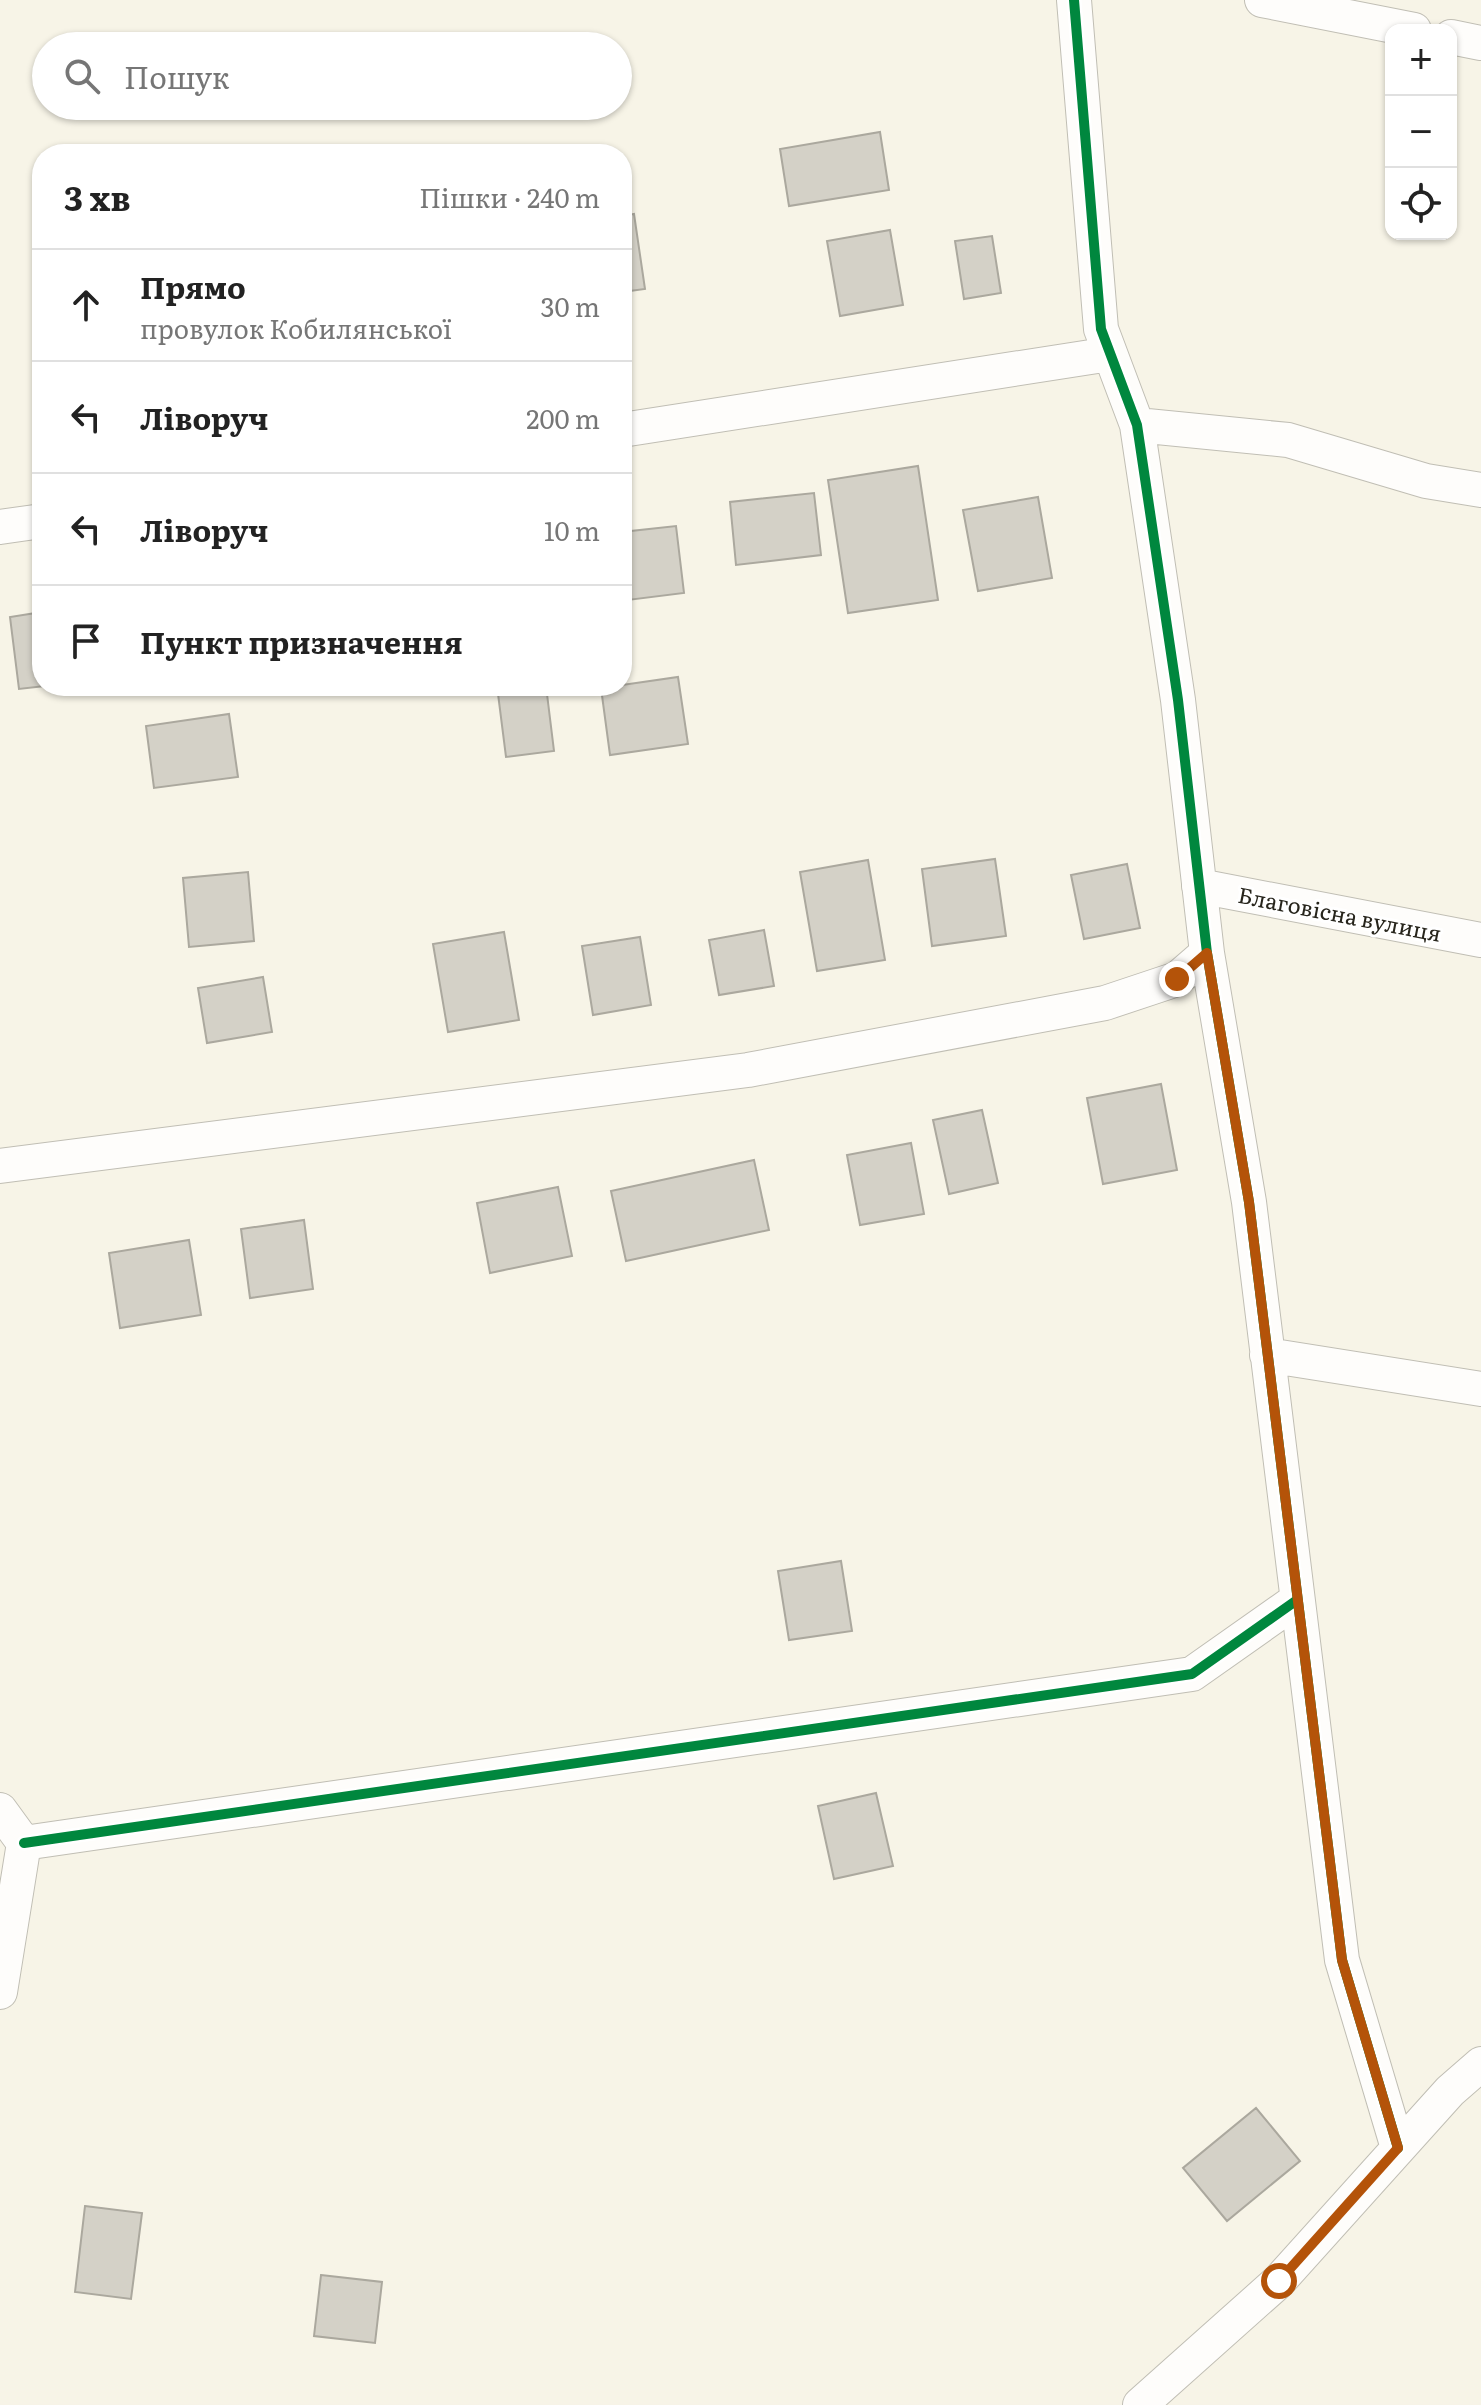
<!DOCTYPE html>
<html lang="uk">
<meta charset="utf-8">
<style>
:root{--surface:#fff;--page:#f2f2f2;--text:#222;--muted:#767676;--line:#e0e0e0}
body{margin:0;font-family:Literata,serif;background:var(--page);color:var(--text)}
.controls{position:absolute;right:24px;top:24px;display:grid;overflow:hidden;border-radius:16px;box-shadow:0 2px 6px #0004}
.controls button{width:72px;height:72px;display:grid;place-items:center;padding:0;border:0;border-bottom:2px solid var(--line);background:var(--surface);color:var(--text);font:40px sans-serif}
.stop{position:absolute;width:24px;height:24px;margin:-18px;border:6px solid #b45309;border-radius:50%;background:#fff}
.stop.end{background:#b45309;border-color:#fff;box-shadow:0 2px 8px #0008}
.list{margin:0;padding:0;list-style:none}
h2{display:flex;justify-content:space-between;align-items:center;height:104px;margin:0;padding:0 32px;font-size:34px}
h2 small{font-size:26px;font-weight:400;color:var(--muted)}
.list li{display:grid;grid-template-columns:52px 1fr auto;gap:24px;align-items:center;box-sizing:border-box;height:112px;padding:0 32px;border-top:2px solid var(--line)}
.list b{display:block;font-size:30px;white-space:nowrap}
.list p{margin:0;font-size:26px;white-space:nowrap;color:var(--muted)}
.list em{font-size:26px;font-style:normal;color:var(--muted)}
.icon{flex:none;width:44px;height:44px;fill:none;stroke:currentColor;stroke-width:2;stroke-linecap:round;stroke-linejoin:round}
.map{position:relative;flex:none;width:1481px;height:2405px;overflow:hidden}
.search{position:absolute;background:var(--surface);box-shadow:0 2px 6px #0004;left:32px;top:32px;width:600px;height:88px;display:flex;align-items:center;gap:20px;box-sizing:border-box;padding:0 28px;border-radius:44px;color:var(--muted);font-size:30px}
.panel{position:absolute;background:var(--surface);box-shadow:0 2px 6px #0004;left:32px;top:144px;width:600px;height:552px;border-radius:32px}
.map>svg:first-child{display:block}
.building{fill:#d4d1c7;stroke:#aba89e;stroke-width:2}
.lines{fill:none;stroke-linecap:round;stroke-linejoin:round}
.street-casing{stroke:#c0beb4;stroke-width:36}
.street{stroke:#fefdfb;stroke-width:34}
.cycleway-casing{stroke:#fff;stroke-width:15}
.cycleway{stroke:#00873e;stroke-width:10}
.route{stroke:#b45309;stroke-width:10}
.labels{text-anchor:middle;dominant-baseline:central;stroke-width:6;stroke-linejoin:round;paint-order:stroke}
.street-label{font-size:22px;fill:#27251c;stroke:#fff}
</style>
<div class="map">
<svg width="1481" height="2405" viewBox="0 0 1481 2405">
<rect width="100%" height="100%" fill="#f7f4e7"/>
<path class="building" d="M880 132 889 190 789 206 780 149Z
M634 214 645 289 622 292V216Z
M890 230 903 305 840 316 827 241Z
M992 236 1001 293 964 299 955 241Z
M918 466 938 600 848 613 828 480Z
M814 493 821 555 736 565 730 502Z
M1038 497 1052 578 978 591 963 510Z
M676 526 684 593 628 600 622 532Z
M42 612V686H45L19 689 10 617Z
M678 677 688 744 610 755 601 688Z
M497 686H546L554 751 506 757Z
M229 714 238 777 154 788 146 726Z
M995 859 1006 936 932 946 922 869Z
M868 860 885 960 817 971 800 872Z
M1127 864 1140 928 1084 939 1071 875Z
M248 872 254 941 189 947 183 878Z
M764 930 774 986 719 995 709 940Z
M504 932 519 1020 448 1032 433 944Z
M640 937 651 1005 593 1015 582 946Z
M263 977 272 1032 207 1043 198 988Z
M1161 1084 1177 1170 1103 1184 1087 1098Z
M982 1110 998 1183 949 1194 933 1120Z
M911 1143 924 1214 860 1225 847 1155Z
M754 1160 769 1230 626 1261 611 1191Z
M558 1187 572 1256 490 1273 477 1203Z
M304 1220 313 1289 250 1298 241 1229Z
M189 1240 201 1315 120 1328 109 1253Z
M841 1561 852 1631 789 1640 778 1571Z
M876 1793 893 1866 834 1879 818 1806Z
M1256 2108 1300 2161 1227 2221 1183 2168Z
M85 2206 142 2213 131 2299 75 2292Z
M321 2275 382 2282 375 2343 314 2336Z"/>
<g class="lines">
<defs>
<path id="street" d="M1074 0 1101 329 1137 425 1178 700 1207 953 1249 1202 1342 1960 1398 2148
M1262 0 1414 30
M1451 37 1481 43
M1137 425 1288 440 1426 481 1481 490
M622 430 1110 354
M0 527 42 521
M1199 886 1481 940
M0 1166 748 1070 1105 1003 1177 979 1207 953
M1267 1355 1481 1389
M0 1810 24 1843 0 1992
M24 1843 1192 1674 1297 1600
M1140 2405 1279 2281 1450 2091 1481 2064"/>
</defs>
<use href="#street" class="street-casing"/>
<use href="#street" class="street"/>
<defs>
<path id="cycleway" d="M1074 0 1101 329 1137 425 1178 700 1207 953 1249 1202 1342 1960 1398 2148
M24 1843 1192 1674 1297 1600"/>
</defs>
<use href="#cycleway" class="cycleway-casing"/>
<use href="#cycleway" class="cycleway"/>
</g>
<g class="lines">
<path class="route" d="M1177 979 1207 953 1249 1202 1342 1960 1398 2148 1279 2281"/>
</g>
<g class="labels">
<g class="street-label">
<text transform="translate(1340 913) rotate(11)">Благовісна вулиця</text>
</g>
</g>
</svg>
<div class="controls">
<button>+</button>
<button>−</button>
<button><svg class="icon" aria-label="locate" viewBox="0 0 24 24"><circle cx="12" cy="12" r="6"/><path d="M12 2v4M12 18v4M2 12h4M18 12h4"/></svg></button>
</div>
<div class="stop" style="left:1279px;top:2281px"></div>
<div class="stop end" style="left:1177px;top:979px"></div>
<div class="search"><svg class="icon" aria-label="search" viewBox="0 0 24 24"><circle cx="10" cy="10" r="6"/><path d="M15 15l6 6"/></svg>Пошук</div>
<section class="panel">
<h2>3 хв<small>Пішки · 240 m</small></h2>
<ul class="list">
<li><svg class="icon" aria-label="ahead" viewBox="0 0 24 24"><path d="M12 20V5M6 11l6-6 6 6"/></svg><div><b>Прямо</b><p>провулок Кобилянської</p></div><em>30 m</em></li>
<li><svg class="icon" aria-label="left" viewBox="0 0 24 24"><path d="M17 20v-9H6M10 6l-5 5 5 5"/></svg><div><b>Ліворуч</b></div><em>200 m</em></li>
<li><svg class="icon" aria-label="left" viewBox="0 0 24 24"><path d="M17 20v-9H6M10 6l-5 5 5 5"/></svg><div><b>Ліворуч</b></div><em>10 m</em></li>
<li><svg class="icon" aria-label="arrive" viewBox="0 0 24 24"><path d="M6 21V4h12l-3 4 3 4H6"/></svg><div><b>Пункт призначення</b></div></li>
</ul>
</section>
</div>
